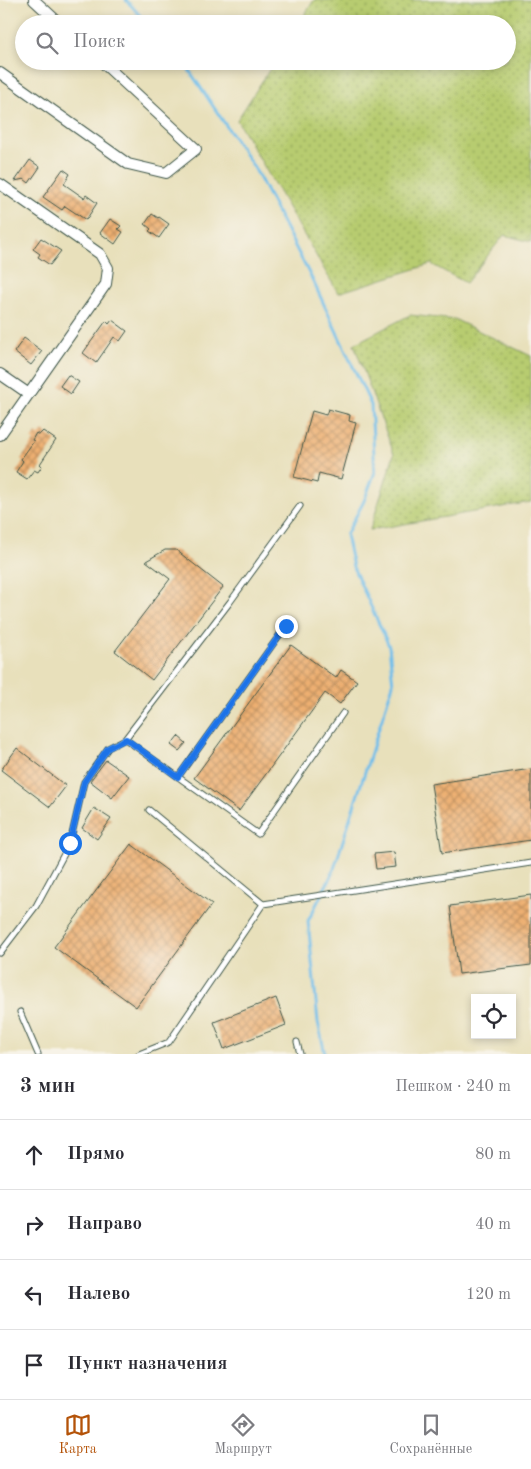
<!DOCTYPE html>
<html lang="ru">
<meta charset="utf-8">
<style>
:root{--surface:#fff;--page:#f2f2f3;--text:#2b2b33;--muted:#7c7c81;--line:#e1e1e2;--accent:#b45309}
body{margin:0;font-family:"Old Standard TT",serif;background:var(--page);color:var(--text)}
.controls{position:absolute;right:15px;bottom:15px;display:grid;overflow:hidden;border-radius:0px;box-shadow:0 2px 8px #0003}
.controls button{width:45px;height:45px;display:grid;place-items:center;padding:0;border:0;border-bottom:1px solid var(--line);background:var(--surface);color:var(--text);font:25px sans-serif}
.stop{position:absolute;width:15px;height:15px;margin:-11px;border:4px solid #1a73e8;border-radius:50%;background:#fff}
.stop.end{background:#1a73e8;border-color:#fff;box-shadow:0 1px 5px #0008}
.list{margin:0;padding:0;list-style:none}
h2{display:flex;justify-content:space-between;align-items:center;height:65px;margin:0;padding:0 20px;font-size:21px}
h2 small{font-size:16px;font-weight:400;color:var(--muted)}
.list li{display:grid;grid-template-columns:32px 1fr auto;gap:15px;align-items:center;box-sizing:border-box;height:70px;padding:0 20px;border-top:1px solid var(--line)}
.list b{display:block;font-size:19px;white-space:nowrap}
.list em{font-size:16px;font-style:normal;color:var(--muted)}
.icon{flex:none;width:28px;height:28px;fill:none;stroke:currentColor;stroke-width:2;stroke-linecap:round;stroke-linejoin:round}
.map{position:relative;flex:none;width:531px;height:1054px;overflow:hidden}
.search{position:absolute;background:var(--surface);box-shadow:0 2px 8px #0003;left:15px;right:15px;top:15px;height:55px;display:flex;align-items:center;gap:12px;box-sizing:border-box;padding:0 18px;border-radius:28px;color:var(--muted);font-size:19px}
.sheet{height:345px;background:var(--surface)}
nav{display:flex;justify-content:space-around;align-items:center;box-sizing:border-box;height:70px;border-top:1px solid var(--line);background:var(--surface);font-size:14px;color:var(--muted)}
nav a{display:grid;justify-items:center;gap:2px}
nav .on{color:var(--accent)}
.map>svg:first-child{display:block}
.grass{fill:url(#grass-dots);stroke:#6b8452}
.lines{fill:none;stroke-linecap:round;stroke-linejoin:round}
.stream{stroke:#6fbeea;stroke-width:3}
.building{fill:url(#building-cross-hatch)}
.lane-casing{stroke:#3d5548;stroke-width:7}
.street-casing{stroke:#3d5548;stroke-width:12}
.lane{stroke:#fff;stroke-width:5}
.street{stroke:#fff;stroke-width:10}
.route{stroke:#1a73e8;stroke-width:6}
</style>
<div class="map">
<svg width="531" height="1054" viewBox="0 0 531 1054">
<defs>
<pattern id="grass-dots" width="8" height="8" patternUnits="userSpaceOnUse" patternTransform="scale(1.25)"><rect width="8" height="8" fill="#b7cc70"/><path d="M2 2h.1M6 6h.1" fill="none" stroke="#94a75d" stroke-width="1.8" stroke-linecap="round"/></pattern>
<pattern id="building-cross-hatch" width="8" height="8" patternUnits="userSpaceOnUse" patternTransform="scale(1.25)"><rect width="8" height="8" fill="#edaf71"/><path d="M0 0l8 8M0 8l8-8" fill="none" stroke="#bf905e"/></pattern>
</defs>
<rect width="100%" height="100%" fill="#f7f3e8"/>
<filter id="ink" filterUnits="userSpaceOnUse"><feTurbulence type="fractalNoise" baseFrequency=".02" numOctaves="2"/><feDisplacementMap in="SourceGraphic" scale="10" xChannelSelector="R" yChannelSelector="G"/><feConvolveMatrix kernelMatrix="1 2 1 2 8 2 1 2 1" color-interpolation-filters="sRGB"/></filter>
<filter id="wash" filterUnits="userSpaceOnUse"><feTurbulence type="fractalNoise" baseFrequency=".0096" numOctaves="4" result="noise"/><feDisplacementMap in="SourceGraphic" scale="20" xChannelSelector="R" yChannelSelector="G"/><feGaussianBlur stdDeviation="1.12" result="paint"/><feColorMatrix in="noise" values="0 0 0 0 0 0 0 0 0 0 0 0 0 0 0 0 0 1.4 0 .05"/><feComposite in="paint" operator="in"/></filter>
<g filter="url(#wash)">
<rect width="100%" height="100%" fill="#e8e0bb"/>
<path class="grass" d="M314 0H531V242L504 235 466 283 431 264 338 293 237 120 275 61H507V24H299Z
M410 315 456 320 531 356V502L370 530 394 454 354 344Z"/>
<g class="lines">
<path class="stream" d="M126 0 148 24
M183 61 255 169 313 281 371 405 375 472 364 501 346 535 353 567 389 646 393 684 333 872 308 921 318 1022 325 1054"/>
</g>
<g id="blocks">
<path class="building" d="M30 160 40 167 29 183 24 179 15 181Z
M63 169 70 174 64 184 84 198 86 195 97 203 86 220 65 206 62 210 43 197Z
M152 214 158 218 159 217 169 224 159 238 149 231 151 229 145 224Z
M110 219 121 226 118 229 123 232 115 244 100 233Z
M41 238 61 251 50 265 38 257 40 254 33 249Z
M112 320 127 331 120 341 114 337 96 363 83 353 106 321 109 324Z
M24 338 42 351 31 365 14 352Z
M68 375 79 382 71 394 60 386Z
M328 409 350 415 349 421 356 423 341 479 319 473 317 483 294 477 312 411 326 415Z
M43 431 56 440 40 464 42 466 38 472 34 470 27 479 16 472 23 461 21 459 34 441 32 440 36 433 39 435Z
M165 550H176L223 587 152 680 115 651 170 579 146 561Z
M291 645 336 678 341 670 357 681 340 704 325 693 239 811 194 778Z
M178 736 186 743 179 751 171 745Z
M17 748 66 786 50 807 1 770Z
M106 760 129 776 112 798 90 781Z
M531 769V840L442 853 431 784Z
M94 808 111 819 97 839 82 828Z
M131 844 212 904 136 1007 54 947Z
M394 852 396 867 376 869 374 854Z
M531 895V965L459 974 450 906Z
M276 998 286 1025 224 1049 214 1022Z"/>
</g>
</g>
<g filter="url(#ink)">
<use href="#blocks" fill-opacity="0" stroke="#3d5548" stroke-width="1"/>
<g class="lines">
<defs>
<path id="lane" d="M125 739 258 834 343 713
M178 777 286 626
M263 904 531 863
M0 953 36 906 70 843 84 782 108 748 125 739 230 602 300 506
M20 1012 38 1054
M297 1042 300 1054
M139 1054 169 1042 263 904 149 810"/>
<path id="street" d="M34 0 60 24
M0 73 128 164 166 173 196 149 101 61
M0 184 100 254 108 268 106 284 0 435
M0 374 29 394"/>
</defs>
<use href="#lane" class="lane-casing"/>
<use href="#street" class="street-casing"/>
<use href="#lane" class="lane"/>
<use href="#street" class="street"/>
</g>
</g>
<g class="lines" filter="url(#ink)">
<path class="route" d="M70 843 84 782 108 748 126 739 178 777 286 626"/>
</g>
</svg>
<div class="controls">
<button><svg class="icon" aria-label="locate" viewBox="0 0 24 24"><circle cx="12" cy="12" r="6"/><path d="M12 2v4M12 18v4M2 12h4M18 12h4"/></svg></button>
</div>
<div class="stop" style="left:70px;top:843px"></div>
<div class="stop end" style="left:286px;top:626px"></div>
<div class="search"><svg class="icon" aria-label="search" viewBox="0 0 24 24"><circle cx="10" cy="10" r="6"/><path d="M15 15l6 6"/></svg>Поиск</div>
</div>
<section class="sheet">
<h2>3 мин<small>Пешком · 240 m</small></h2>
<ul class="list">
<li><svg class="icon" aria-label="ahead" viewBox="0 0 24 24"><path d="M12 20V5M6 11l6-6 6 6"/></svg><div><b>Прямо</b></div><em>80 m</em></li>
<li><svg class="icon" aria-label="right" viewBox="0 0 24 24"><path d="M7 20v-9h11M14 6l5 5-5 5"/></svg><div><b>Направо</b></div><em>40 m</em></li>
<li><svg class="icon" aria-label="left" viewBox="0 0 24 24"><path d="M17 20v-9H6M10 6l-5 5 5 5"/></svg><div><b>Налево</b></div><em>120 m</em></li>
<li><svg class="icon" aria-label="arrive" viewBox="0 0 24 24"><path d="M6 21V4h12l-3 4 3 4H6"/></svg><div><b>Пункт назначения</b></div></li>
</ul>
</section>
<nav>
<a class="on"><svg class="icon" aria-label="map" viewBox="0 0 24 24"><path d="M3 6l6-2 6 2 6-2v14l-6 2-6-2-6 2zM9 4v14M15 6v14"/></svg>Карта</a>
<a><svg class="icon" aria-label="directions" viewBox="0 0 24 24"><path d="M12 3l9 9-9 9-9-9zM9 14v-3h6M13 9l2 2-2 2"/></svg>Маршрут</a>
<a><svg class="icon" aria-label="saved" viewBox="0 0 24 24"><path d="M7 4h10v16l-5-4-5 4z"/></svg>Сохранённые</a>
</nav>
